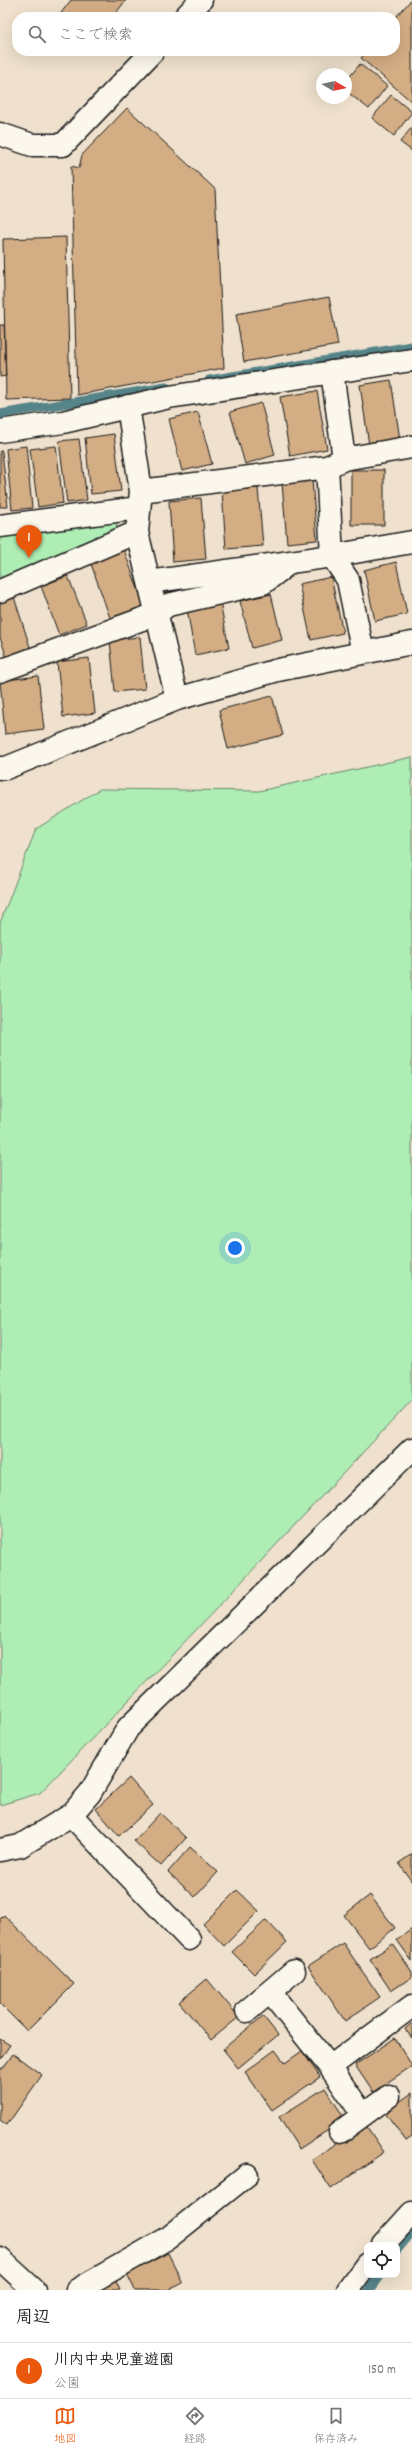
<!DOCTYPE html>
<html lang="ja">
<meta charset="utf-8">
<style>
:root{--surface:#fff;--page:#f6f6f6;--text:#222;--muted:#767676;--line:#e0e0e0;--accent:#ea580c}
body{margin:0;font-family:Dekko,"Klee One",sans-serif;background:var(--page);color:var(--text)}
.controls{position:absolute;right:12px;bottom:12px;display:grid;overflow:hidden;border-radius:8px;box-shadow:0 4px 16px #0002}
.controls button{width:36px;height:36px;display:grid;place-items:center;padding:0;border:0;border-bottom:1px solid var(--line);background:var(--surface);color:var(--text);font:20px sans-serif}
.compass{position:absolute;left:316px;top:68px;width:36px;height:36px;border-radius:50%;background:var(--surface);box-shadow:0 4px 16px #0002;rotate:99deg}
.you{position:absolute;left:235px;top:1248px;width:14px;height:14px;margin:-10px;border:3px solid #fff;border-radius:50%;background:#1a73e8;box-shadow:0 0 0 6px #1a73e833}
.badge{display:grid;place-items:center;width:26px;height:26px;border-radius:50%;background:var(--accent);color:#fff;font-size:13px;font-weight:700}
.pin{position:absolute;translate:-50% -33px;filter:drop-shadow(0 1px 2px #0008)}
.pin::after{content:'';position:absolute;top:21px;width:14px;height:12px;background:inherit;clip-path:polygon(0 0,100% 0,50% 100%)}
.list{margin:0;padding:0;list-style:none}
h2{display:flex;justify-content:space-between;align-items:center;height:52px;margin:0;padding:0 16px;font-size:17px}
h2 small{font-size:13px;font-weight:400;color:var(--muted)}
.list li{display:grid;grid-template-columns:26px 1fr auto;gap:12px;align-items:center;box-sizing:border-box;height:56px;padding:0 16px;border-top:1px solid var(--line)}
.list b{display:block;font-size:15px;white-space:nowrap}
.list p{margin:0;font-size:13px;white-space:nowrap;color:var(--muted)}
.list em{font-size:13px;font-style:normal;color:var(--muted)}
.icon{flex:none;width:22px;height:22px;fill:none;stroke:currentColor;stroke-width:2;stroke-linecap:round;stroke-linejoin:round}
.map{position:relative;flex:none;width:412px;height:2290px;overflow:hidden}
.search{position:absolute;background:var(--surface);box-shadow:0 4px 16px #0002;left:12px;right:12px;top:12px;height:44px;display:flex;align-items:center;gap:10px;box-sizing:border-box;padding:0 14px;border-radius:16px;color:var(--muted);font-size:15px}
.sheet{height:108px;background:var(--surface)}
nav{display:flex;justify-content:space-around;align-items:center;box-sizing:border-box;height:56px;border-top:1px solid var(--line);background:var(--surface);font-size:11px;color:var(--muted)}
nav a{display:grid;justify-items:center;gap:2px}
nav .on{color:var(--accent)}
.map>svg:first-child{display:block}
.green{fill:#aeeeb5;stroke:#658568}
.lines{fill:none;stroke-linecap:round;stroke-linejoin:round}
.stream{stroke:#548489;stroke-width:9}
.building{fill:#d3ad84;stroke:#1c1c1c}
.minor-casing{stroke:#1c1c1c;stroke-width:25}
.minor{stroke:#fbf7ec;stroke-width:22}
</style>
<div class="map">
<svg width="412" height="2290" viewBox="0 0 412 2290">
<rect width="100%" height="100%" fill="#efe1cd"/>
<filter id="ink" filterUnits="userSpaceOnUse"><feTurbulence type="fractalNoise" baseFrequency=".025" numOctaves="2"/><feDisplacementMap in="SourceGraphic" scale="8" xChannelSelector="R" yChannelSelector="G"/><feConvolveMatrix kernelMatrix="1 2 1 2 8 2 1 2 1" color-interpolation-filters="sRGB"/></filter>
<g filter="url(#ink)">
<path class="green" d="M116 517 117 534 0 581V532Z
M412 757V1400L216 1609 40 1793 0 1805V923L36 829 100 789 259 791Z"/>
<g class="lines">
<path class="stream" d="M209 380 412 346
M0 414 166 387
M397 2250 412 2232
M369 2290 380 2275"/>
</g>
<path class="building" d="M71 0H126L113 17H58Z
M411 0H412V102L361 58 367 51H395V18Z
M360 64 387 86 369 109 346 91V81Z
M391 95 412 112 394 136 372 118Z
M127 108 215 189 224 368 77 395 71 166 79 168 82 155Z
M412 127V151L400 142Z
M66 237 70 398 6 400 3 239Z
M329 297 338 345 244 362 236 314Z
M0 325H4L6 376 0 377Z
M391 380 400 440 369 445 360 385Z
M317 391 327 449 290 456 280 397Z
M261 403 275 455 245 464 230 412Z
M198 412 212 464 182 471 169 419Z
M114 434 121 491 91 494 85 438Z
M79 439 87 500 67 503 59 441Z
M26 446 32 508 12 510 6 449Z
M56 446 63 503 38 507 30 449Z
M0 451H2L8 507H0Z
M351 470H384V525H351Z
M312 480 317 540 287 543 282 483Z
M258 488 263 546 226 549 222 491Z
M201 498 206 559 173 562 169 501Z
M123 547 144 606 110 618 89 558Z
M396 562 407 614 375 621 364 570Z
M68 576 87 624 59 635 41 586Z
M331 577 343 633 311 640 299 584Z
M271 594 282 640 252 648 240 601Z
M14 597 31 650 7 658 0 637V602Z
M220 602 229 648 195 655 187 609Z
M140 637 145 689 115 692 110 640Z
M89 658 95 713 63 717 57 662Z
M38 676 44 729 5 734 0 681Z
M272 696 283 735 228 749 219 710Z
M129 1778 153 1805 119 1836 96 1809Z
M160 1813 186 1838 161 1866 134 1841Z
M190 1847 218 1872 195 1897 168 1872Z
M412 1854V1882L399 1863Z
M237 1890 259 1911 224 1946 203 1924Z
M370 1895 395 1928 369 1948 344 1915Z
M4 1915 74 1984 27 2031 0 2004V1919Z
M266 1920 287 1942 254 1974 232 1952Z
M412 1929V1961L397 1940Z
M343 1943 380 1997 345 2021 308 1966Z
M393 1944 412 1972V1977L391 1991 370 1959Z
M207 1979 239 2017 211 2040 179 2002Z
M263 2016 278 2035 238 2068 223 2049Z
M412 2023V2038L405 2029Z
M395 2038 412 2066 373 2092 355 2065Z
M0 2039 10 2045 0 2059Z
M275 2050 285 2063 302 2051 320 2077 272 2110 245 2072Z
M13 2054 42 2075 7 2125 0 2120V2072Z
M325 2088 345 2119 299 2149 279 2117Z
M412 2093V2137L406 2141 385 2112Z
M365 2124 384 2152 331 2189 312 2160Z
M168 2253 183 2283 169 2290H135L127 2274Z
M115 2279 120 2290H90Z"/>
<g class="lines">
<defs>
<path id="minor" d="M185 17 201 0
M0 134 32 145H63L153 51
M332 372 344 459
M128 406 141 491 327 467
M0 431 63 422 169 397 412 360
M412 447 344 459 327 467 332 556 412 542
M141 491 137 532 177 699
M0 526 139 508
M149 582 332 556 348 580 363 653
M0 591 137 532
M0 671 156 614 168 605 263 583 289 563
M0 768H6L177 699 278 670 412 643
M71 1815 189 1939
M0 1850 20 1846 71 1815 90 1793 128 1728 412 1449
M270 1992 330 2067 363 2115
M247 2011 294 1971
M330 2067 412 2006
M340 2132 389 2096
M383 2245 412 2213
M0 2259 34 2290
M77 2290 168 2238 247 2175
M348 2290 367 2264"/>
</defs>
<use href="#minor" class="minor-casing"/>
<use href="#minor" class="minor"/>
</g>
</g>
</svg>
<div class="controls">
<button><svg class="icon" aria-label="locate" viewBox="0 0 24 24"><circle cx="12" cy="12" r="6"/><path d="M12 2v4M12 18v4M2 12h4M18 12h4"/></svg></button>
</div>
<svg class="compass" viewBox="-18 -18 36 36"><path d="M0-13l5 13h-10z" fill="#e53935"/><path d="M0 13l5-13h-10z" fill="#767676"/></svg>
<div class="you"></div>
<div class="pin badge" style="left:29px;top:558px">1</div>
<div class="search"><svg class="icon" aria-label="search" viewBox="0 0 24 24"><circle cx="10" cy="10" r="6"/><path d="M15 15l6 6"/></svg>ここで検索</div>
</div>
<section class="sheet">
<h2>周辺<small></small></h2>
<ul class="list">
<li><span class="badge">1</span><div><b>川内中央児童遊園</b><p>公園</p></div><em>150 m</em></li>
</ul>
</section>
<nav>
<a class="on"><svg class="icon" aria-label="map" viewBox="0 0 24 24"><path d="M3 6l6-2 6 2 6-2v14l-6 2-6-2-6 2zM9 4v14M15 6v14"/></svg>地図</a>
<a><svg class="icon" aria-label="directions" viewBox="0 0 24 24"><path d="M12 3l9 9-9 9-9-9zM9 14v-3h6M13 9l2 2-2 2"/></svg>経路</a>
<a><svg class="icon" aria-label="saved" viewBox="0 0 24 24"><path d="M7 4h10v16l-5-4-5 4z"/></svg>保存済み</a>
</nav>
